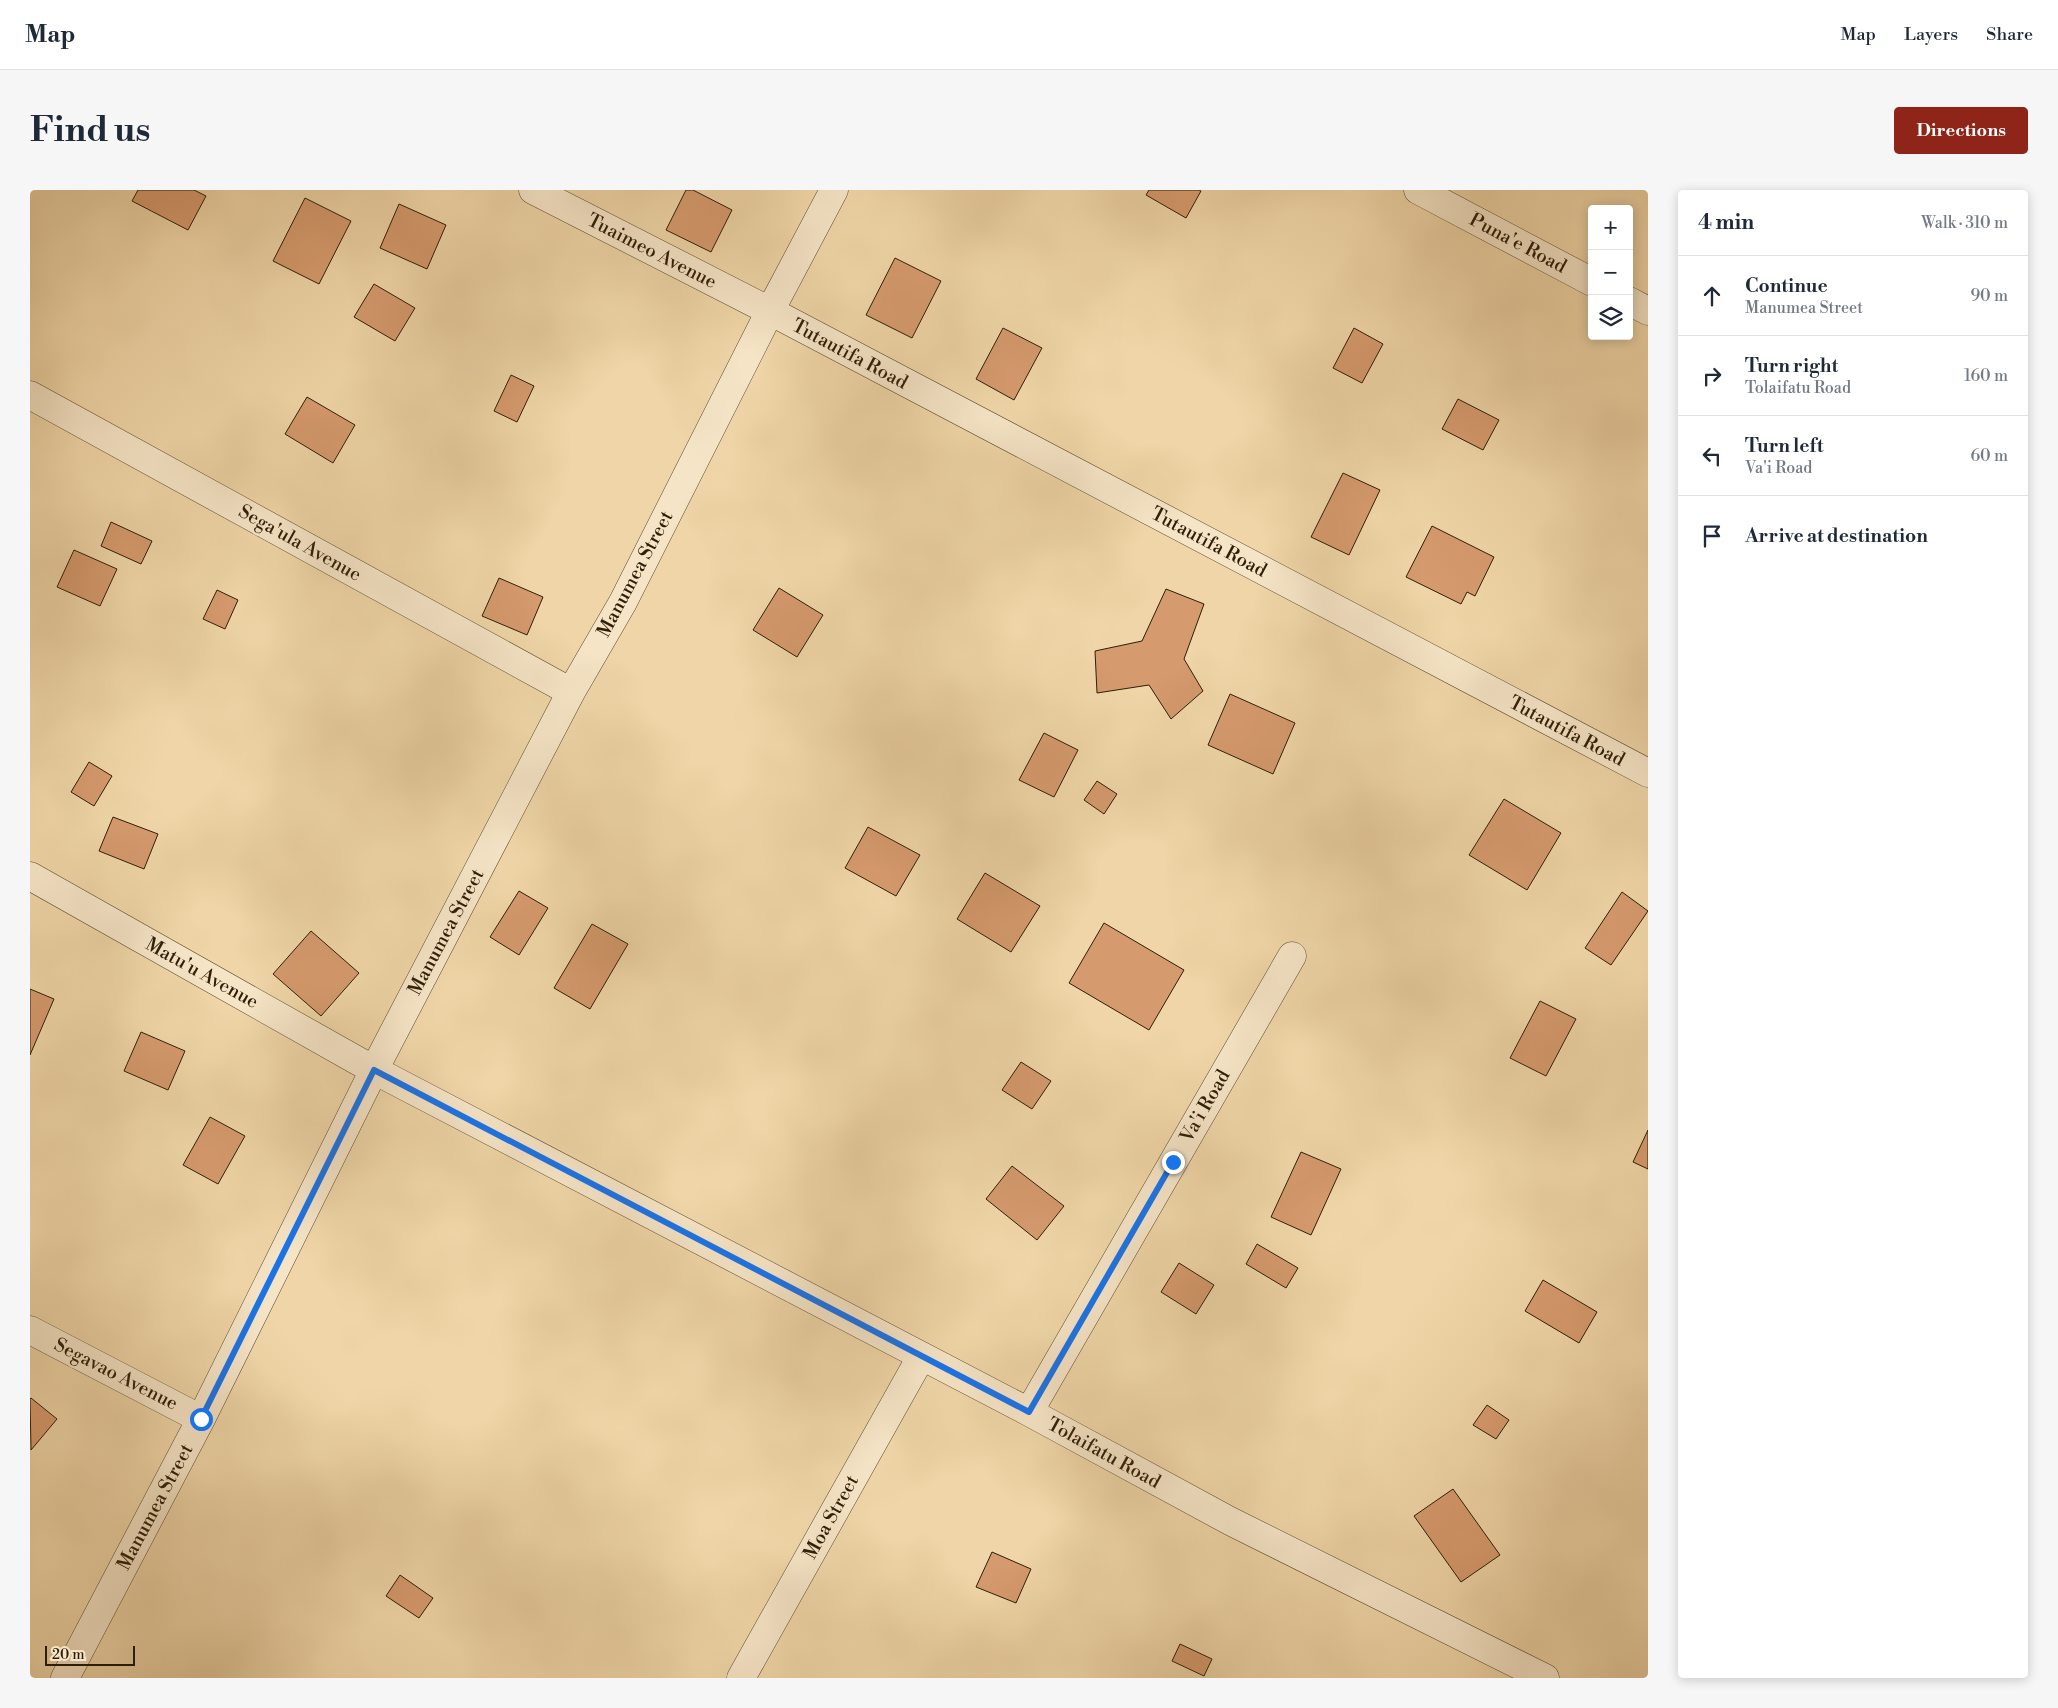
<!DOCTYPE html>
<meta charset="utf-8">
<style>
:root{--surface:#fff;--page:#f6f6f7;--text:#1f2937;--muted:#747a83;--line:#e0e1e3;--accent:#8f2418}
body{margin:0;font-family:"Libre Bodoni",serif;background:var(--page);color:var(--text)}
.controls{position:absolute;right:15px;top:15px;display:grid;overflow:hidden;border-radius:5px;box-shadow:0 2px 12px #0003}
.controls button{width:45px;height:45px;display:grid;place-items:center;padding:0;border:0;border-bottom:1px solid var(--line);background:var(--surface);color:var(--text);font:25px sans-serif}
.scale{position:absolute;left:15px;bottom:12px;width:90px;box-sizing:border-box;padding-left:5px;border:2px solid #2e1e08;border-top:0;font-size:14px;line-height:18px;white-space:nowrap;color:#2e1e08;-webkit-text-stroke:4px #f5e4c6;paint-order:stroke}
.stop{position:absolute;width:15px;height:15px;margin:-11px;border:4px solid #1a73e8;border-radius:50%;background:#fff}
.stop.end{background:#1a73e8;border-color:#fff;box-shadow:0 1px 5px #0008}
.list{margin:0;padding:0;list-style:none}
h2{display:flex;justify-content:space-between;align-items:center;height:65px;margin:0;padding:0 20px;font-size:21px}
h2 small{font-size:16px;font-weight:400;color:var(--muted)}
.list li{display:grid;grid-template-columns:32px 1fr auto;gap:15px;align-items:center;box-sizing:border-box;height:80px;padding:0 20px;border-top:1px solid var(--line)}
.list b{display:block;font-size:19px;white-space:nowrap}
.list p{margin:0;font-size:16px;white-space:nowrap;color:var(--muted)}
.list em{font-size:16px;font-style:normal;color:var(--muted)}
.icon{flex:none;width:28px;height:28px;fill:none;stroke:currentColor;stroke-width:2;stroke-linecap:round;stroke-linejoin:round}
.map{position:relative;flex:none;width:1618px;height:1488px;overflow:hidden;border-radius:5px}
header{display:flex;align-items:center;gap:30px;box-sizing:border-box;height:70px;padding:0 25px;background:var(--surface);border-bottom:1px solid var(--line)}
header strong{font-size:24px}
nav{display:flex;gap:28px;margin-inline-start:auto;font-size:18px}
.intro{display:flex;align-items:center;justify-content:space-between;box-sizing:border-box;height:120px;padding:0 30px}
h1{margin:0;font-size:35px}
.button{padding:12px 22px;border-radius:5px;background:var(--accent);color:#fff;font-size:18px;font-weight:700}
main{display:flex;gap:30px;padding:0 30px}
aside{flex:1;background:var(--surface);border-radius:5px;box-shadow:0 2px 12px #0003}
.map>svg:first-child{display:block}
.building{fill:#d59a6d;stroke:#2e1e08}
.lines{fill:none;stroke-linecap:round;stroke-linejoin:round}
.minor-casing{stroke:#5e4c30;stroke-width:29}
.minor{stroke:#f5e4c6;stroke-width:28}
.route{stroke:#1a73e8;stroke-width:6}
.labels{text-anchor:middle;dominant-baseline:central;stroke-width:5;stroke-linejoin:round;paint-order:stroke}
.street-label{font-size:19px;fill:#2e1e08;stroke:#f5e4c6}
</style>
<header>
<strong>Map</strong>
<nav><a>Map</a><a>Layers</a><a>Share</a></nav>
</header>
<div class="intro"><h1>Find us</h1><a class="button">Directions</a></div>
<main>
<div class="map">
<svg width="1618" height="1488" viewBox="0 0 1618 1488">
<rect width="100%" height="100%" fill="#efd5a7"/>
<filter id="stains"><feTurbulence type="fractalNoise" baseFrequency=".004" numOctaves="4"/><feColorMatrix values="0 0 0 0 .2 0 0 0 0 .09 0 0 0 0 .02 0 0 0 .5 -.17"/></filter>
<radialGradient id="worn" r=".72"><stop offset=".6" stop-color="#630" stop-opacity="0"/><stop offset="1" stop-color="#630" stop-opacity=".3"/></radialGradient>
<path class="building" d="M108 0H164L176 6 158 40 102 11Z
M656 0H663L702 20 681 62 636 40Z
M1119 0H1169L1171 1 1156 28 1116 5Z
M275 8 321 31 289 94 243 71Z
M369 14 416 35 397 79 350 58Z
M865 68 911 91 882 148 836 125Z
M344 94 385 118 365 151 324 127Z
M973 138 1012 158 984 210 946 189Z
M1324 138 1353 154 1332 193 1303 178Z
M481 185 504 196 487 232 464 221Z
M277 207 325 235 303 273 255 244Z
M1428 209 1469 230 1453 260 1412 239Z
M1313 283 1350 300 1319 365 1281 347Z
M81 332 122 351 111 374 71 356Z
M1402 336 1464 367 1445 406 1437 402 1431 414 1376 387Z
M44 360 87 379 70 416 27 397Z
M469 388 513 407 497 445 452 426Z
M749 398 793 425 767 467 723 440Z
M1136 399 1174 414 1154 469 1173 501 1141 529 1119 495 1067 503 1065 461 1112 451Z
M187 400 208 410 195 439 173 429Z
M1200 504 1265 533 1243 584 1178 555Z
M1014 543 1048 560 1024 607 989 590Z
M59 572 82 586 64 616 41 602Z
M1067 591 1087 604 1074 624 1054 610Z
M1474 609 1531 643 1497 700 1439 665Z
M83 627 128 644 114 679 69 661Z
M838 637 890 665 866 706 815 678Z
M955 683 1010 716 981 762 927 729Z
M489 701 518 718 489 765 460 747Z
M1592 702 1618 721 1581 775 1555 758Z
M1074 733 1154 780 1119 840 1039 793Z
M562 734 598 754 560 819 524 798Z
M281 741 329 783 291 826 243 784Z
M0 799 24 809 0 865Z
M1510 811 1546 829 1516 886 1480 868Z
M111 842 155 861 138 900 94 881Z
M991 872 1021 891 1002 919 972 900Z
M180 927 215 946 188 994 153 975Z
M1618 940V979L1603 972Z
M1271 962 1311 979 1281 1045 1241 1027Z
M982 976 1034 1016 1007 1050 956 1009Z
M1227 1054 1268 1078 1256 1098 1216 1074Z
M1149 1073 1184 1095 1166 1124 1131 1102Z
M1513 1090 1567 1122 1549 1153 1495 1121Z
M1 1208 27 1229 1 1260 0 1209Z
M1457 1215 1479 1230 1466 1249 1443 1235Z
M1423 1299 1470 1365 1431 1392 1384 1326Z
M962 1362 1001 1379 986 1413 946 1397Z
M370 1385 403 1408 389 1428 356 1406Z
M1150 1454 1182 1469 1174 1486 1142 1471Z"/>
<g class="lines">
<defs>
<path id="minor" d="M503 0 740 121 1618 583
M1388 0 1562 92
M1599 111 1618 121
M0 205 541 502
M0 686 344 880 999 1222 1200 1331 1515 1488
M0 1140 171 1229
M999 1222 1262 766
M35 1488 171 1229 344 880 541 502 593 412 740 121 804 0
M711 1488 891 1167"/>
</defs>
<use href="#minor" class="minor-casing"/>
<use href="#minor" class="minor"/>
</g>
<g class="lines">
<path class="route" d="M171 1229 344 880 999 1222 1143 972"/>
</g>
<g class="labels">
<g class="street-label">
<text transform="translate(1488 53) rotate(28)">Puna'e Road</text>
<text transform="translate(622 61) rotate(27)">Tuaimeo Avenue</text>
<text transform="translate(820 164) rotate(28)">Tutautifa Road</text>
<text transform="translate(1179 352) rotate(28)">Tutautifa Road</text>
<text transform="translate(270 353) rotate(29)">Sega'ula Avenue</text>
<text transform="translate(605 384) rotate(-62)">Manumea Street</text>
<text transform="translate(1537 541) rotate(28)">Tutautifa Road</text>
<text transform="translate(416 742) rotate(-62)">Manumea Street</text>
<text transform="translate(172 783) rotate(29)">Matu'u Avenue</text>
<text transform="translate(1175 916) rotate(-60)">Va'i Road</text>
<text transform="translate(86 1184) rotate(27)">Segavao Avenue</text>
<text transform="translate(1074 1263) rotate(29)">Tolaifatu Road</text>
<text transform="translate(125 1317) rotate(-62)">Manumea Street</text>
<text transform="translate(801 1327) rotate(-61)">Moa Street</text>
</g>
</g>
<rect width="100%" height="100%" filter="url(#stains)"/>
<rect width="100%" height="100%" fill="url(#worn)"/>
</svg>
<div class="controls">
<button>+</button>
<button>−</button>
<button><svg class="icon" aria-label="layers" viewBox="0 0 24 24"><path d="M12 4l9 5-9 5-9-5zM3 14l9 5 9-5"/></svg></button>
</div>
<div class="scale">20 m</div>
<div class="stop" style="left:171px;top:1229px"></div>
<div class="stop end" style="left:1143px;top:972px"></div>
</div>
<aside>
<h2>4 min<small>Walk · 310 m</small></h2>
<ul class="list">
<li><svg class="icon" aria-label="ahead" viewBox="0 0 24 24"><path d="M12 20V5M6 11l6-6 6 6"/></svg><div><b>Continue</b><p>Manumea Street</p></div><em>90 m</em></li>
<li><svg class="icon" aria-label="right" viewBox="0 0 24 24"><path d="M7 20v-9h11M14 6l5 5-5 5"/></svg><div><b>Turn right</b><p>Tolaifatu Road</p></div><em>160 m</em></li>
<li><svg class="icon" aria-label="left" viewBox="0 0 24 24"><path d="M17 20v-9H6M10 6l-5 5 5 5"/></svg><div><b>Turn left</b><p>Va'i Road</p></div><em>60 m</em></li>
<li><svg class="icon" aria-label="arrive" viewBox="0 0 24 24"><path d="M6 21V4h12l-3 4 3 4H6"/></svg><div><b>Arrive at destination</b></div></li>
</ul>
</aside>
</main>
